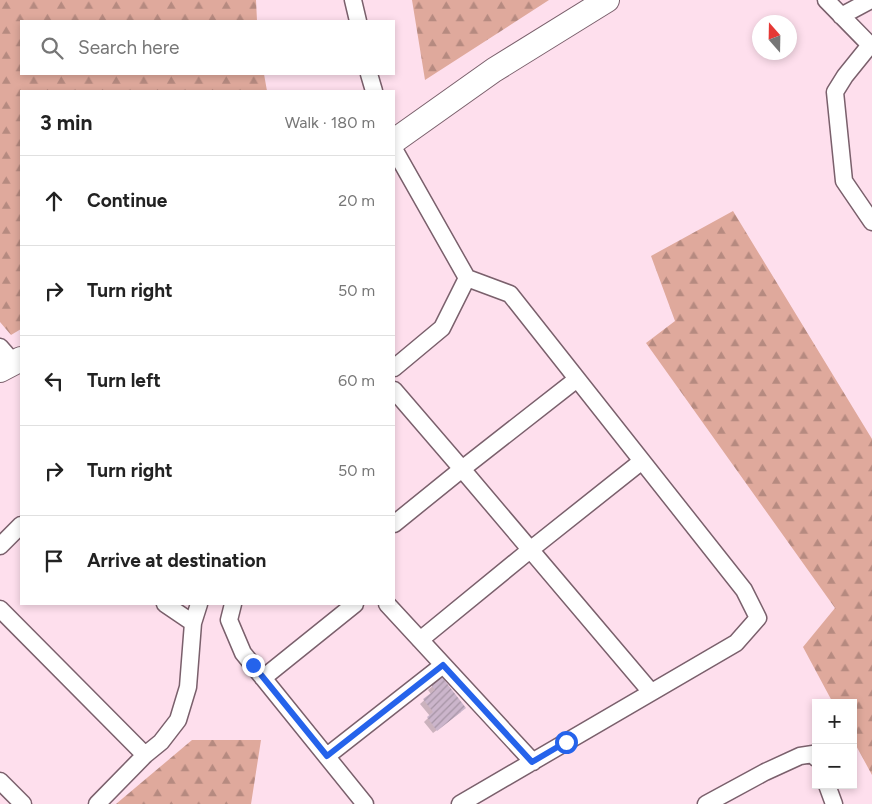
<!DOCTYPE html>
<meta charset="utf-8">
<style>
:root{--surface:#fff;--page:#f6f6f6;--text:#222;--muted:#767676;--line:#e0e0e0}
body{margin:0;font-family:Figtree,sans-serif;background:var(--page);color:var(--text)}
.controls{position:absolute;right:15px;bottom:15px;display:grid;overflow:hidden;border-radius:0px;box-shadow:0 2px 8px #0003}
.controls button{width:45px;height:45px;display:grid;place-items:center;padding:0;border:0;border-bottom:1px solid var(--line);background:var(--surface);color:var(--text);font:25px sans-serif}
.compass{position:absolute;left:752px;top:15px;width:45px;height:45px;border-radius:50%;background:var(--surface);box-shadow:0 2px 8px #0003;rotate:340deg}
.stop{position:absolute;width:15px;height:15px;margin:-11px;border:4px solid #2563eb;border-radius:50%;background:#fff}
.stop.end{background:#2563eb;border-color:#fff;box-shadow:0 1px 5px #0008}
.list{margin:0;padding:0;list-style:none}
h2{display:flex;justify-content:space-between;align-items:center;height:65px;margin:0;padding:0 20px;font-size:21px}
h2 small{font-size:16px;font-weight:400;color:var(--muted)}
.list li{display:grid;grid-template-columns:32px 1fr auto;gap:15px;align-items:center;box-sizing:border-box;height:90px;padding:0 20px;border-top:1px solid var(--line)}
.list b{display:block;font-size:19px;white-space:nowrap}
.list em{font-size:16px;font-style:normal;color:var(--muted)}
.icon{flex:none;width:28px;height:28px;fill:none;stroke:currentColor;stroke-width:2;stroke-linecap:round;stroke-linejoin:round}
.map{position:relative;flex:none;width:872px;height:804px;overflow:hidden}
.search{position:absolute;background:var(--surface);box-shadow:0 2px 8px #0003;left:20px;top:20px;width:375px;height:55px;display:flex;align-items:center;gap:12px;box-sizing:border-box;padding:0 18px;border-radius:0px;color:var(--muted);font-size:19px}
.panel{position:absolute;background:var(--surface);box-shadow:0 2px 8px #0003;left:20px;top:90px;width:375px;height:515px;border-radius:0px}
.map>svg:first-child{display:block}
.forest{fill:url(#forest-firs)}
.shadow{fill:#0003}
.building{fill:url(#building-hatch)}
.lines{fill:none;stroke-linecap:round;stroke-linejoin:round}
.street-casing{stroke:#7a606c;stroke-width:19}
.secondary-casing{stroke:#7a606c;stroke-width:26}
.street{stroke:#fff;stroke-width:16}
.secondary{stroke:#fff;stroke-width:24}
.route{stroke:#2563eb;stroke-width:6}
</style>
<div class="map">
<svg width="872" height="804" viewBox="0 0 872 804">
<defs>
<pattern id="forest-firs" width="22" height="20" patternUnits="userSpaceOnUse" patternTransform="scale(1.25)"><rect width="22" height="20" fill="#dfa99c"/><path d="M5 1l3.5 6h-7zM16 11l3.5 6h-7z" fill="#b68a80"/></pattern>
<pattern id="building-hatch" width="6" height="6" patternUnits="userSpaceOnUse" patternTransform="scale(1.25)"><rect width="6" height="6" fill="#cbb5cb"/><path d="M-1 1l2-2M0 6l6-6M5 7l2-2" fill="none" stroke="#a694a5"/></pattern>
</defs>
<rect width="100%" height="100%" fill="#fedfed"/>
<path class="forest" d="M0 0H256L257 21H21V74H264L267 91H21V329L11 335 0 322Z
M412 0H549L425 80Z
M733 211 872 439V775L853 740V703H833L803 647 835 608 646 343 675 321 651 256Z
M192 740H261L251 804H116Z"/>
<path class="shadow" d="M441 679 461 712 433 733 424 722 430 716 420 704 431 694 428 690Z"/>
<path class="building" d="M442 677 466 708 437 731 427 717 433 712 423 699 435 690 431 685Z"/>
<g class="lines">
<defs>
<path id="street" d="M353 0 358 21
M826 0 872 47
M841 16 871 0
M870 45 845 76 835 92 844 181 872 222
M369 74 374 91
M394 149 467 278 442 328 394 368
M0 347 14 363
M577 379 462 469 651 692
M394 390 462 469 394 524
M0 546 21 525
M165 604 193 623
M233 604 229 620 243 653 365 804
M387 604 533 762
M0 609 145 755
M420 640 530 550 642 461
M263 678 355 604
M327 756 443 665
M0 781 23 804
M827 785 834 804
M97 804 145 755 161 742 178 720 188 687 193 623 199 604
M460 804 736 643 758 618 744 590 510 294 467 278
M706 804 765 772 800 756 813 754 816 758"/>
<path id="secondary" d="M394 141 494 70 607 0
M0 370 21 359"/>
</defs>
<use href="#street" class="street-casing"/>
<use href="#secondary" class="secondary-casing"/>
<use href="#street" class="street"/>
<use href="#secondary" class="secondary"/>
</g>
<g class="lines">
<path class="route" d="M253 665 327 756 443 665 532 762 566 742"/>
</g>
</svg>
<div class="controls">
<button>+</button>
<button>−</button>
</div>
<svg class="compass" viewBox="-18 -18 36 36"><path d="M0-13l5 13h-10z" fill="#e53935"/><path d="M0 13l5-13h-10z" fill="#767676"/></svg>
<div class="stop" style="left:566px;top:742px"></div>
<div class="stop end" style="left:253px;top:665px"></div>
<div class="search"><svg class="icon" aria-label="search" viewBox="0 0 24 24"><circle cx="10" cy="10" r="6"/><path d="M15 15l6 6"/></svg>Search here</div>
<section class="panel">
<h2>3 min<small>Walk · 180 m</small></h2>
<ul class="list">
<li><svg class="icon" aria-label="ahead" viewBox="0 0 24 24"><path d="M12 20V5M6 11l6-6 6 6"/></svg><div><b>Continue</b></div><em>20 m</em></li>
<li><svg class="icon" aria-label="right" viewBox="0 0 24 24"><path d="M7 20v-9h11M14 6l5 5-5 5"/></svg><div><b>Turn right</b></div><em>50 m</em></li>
<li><svg class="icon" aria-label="left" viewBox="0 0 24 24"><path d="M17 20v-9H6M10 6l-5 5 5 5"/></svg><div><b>Turn left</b></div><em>60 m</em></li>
<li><svg class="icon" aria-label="right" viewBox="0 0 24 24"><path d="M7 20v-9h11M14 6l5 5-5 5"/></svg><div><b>Turn right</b></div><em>50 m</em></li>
<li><svg class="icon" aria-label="arrive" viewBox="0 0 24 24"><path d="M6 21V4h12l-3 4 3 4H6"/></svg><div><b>Arrive at destination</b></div></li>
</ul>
</section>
</div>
